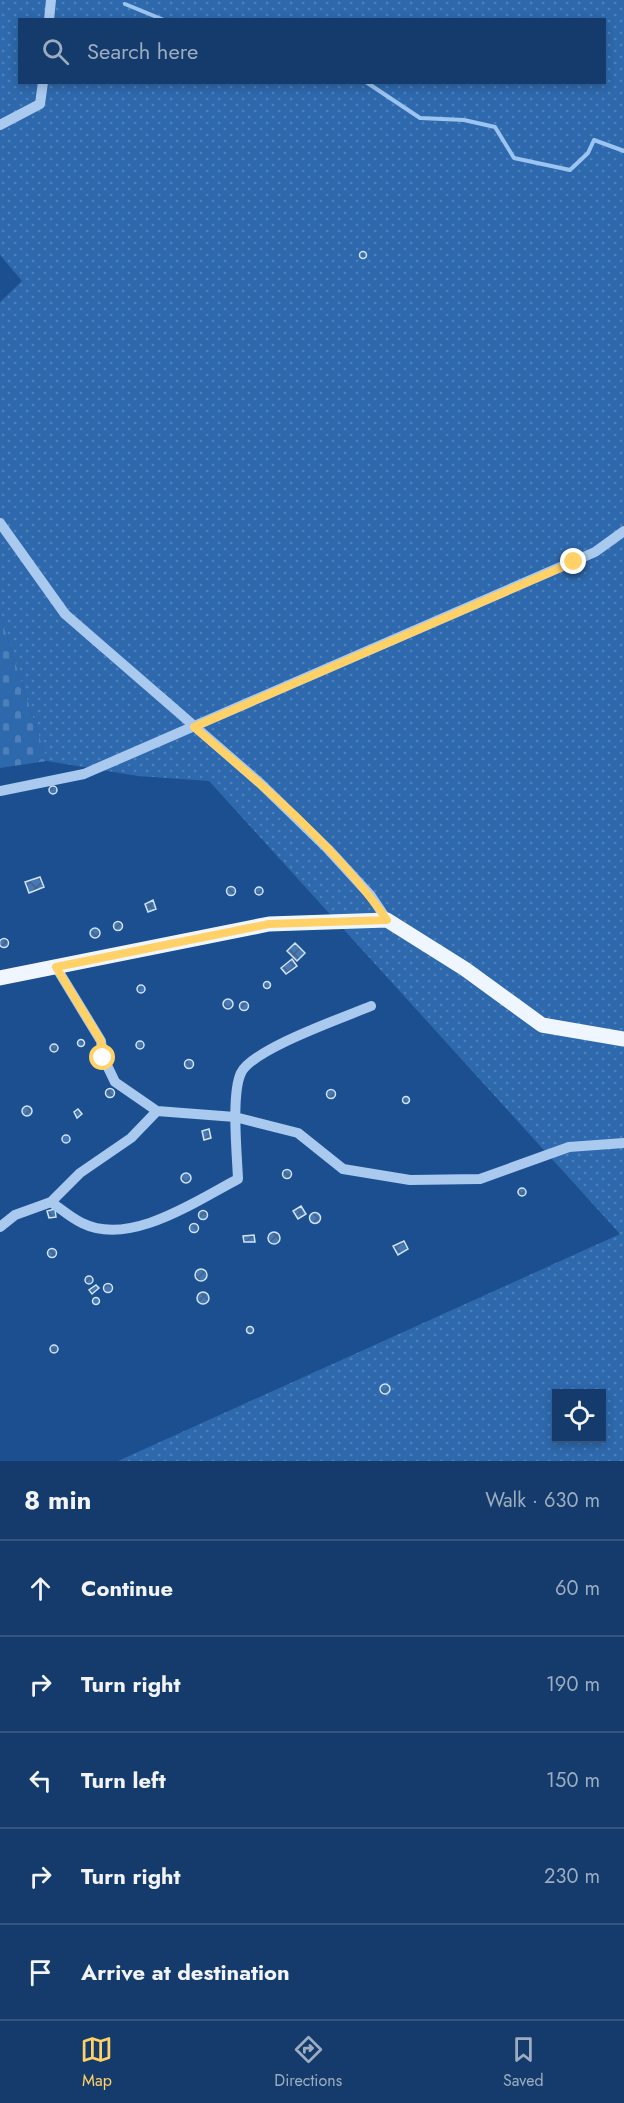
<!DOCTYPE html>
<meta charset="utf-8">
<style>
:root{--surface:#143b6b;--page:#214673;--text:#f1f3f6;--muted:#9dadc1;--line:#33557e;--accent:#ffd166}
body{margin:0;font-family:Jost,sans-serif;background:var(--page);color:var(--text)}
.controls{position:absolute;right:18px;bottom:18px;display:grid;overflow:hidden;border-radius:0px;box-shadow:0 3px 9px #0003}
.controls button{width:54px;height:54px;display:grid;place-items:center;padding:0;border:0;border-bottom:2px solid var(--line);background:var(--surface);color:var(--text);font:30px sans-serif}
.stop{position:absolute;width:18px;height:18px;margin:-14px;border:4px solid #ffd166;border-radius:50%;background:#fff}
.stop.end{background:#ffd166;border-color:#fff;box-shadow:0 2px 6px #0008}
.list{margin:0;padding:0;list-style:none}
h2{display:flex;justify-content:space-between;align-items:center;height:78px;margin:0;padding:0 24px;font-size:26px}
h2 small{font-size:20px;font-weight:400;color:var(--muted)}
.list li{display:grid;grid-template-columns:39px 1fr auto;gap:18px;align-items:center;box-sizing:border-box;height:96px;padding:0 24px;border-top:2px solid var(--line)}
.list b{display:block;font-size:22px;white-space:nowrap}
.list em{font-size:20px;font-style:normal;color:var(--muted)}
.icon{flex:none;width:33px;height:33px;fill:none;stroke:currentColor;stroke-width:2;stroke-linecap:round;stroke-linejoin:round}
.map{position:relative;flex:none;width:624px;height:1461px;overflow:hidden}
.search{position:absolute;background:var(--surface);box-shadow:0 3px 9px #0003;left:18px;right:18px;top:18px;height:66px;display:flex;align-items:center;gap:15px;box-sizing:border-box;padding:0 21px;border-radius:0px;color:var(--muted);font-size:22px}
.sheet{height:558px;background:var(--surface)}
nav{display:flex;justify-content:space-around;align-items:center;box-sizing:border-box;height:84px;border-top:2px solid var(--line);background:var(--surface);font-size:16px;color:var(--muted)}
nav a{display:grid;justify-items:center;gap:3px}
nav .on{color:var(--accent)}
.map>svg:first-child{display:block}
.grass{fill:url(#grass-dots);fill-rule:evenodd}
.cemetery{fill:url(#cemetery-stones)}
.lines{fill:none;stroke-linecap:round;stroke-linejoin:round}
.stream{stroke:#9cc4f0;stroke-width:4}
.building{fill:url(#building-cross-hatch);stroke:#cfe3fa;stroke-width:1.5}
.minor{stroke:#a9c9ee;stroke-width:10}
.major{stroke:#f0f6ff;stroke-width:15}
.route{stroke:#ffd166;stroke-width:8}
</style>
<div class="map">
<svg width="624" height="1461" viewBox="0 0 624 1461">
<defs>
<pattern id="grass-dots" width="8" height="8" patternUnits="userSpaceOnUse" patternTransform="scale(1.5)"><rect width="8" height="8" fill="#2e69ad"/><path d="M2 2h.1M6 6h.1" fill="none" stroke="#4d80b9" stroke-width="1.8" stroke-linecap="round"/></pattern>
<pattern id="cemetery-stones" width="16" height="16" patternUnits="userSpaceOnUse" patternTransform="scale(1.5)"><rect width="16" height="16" fill="#2e69ad"/><path d="M2 7V4a2 2 0 0 1 4 0v3zM10 15v-3a2 2 0 0 1 4 0v3z" fill="#4d80b9"/></pattern>
<pattern id="building-cross-hatch" width="8" height="8" patternUnits="userSpaceOnUse" patternTransform="scale(1.5)"><rect width="8" height="8" fill="#4478b7"/><path d="M0 0l8 8M0 8l8-8" fill="none" stroke="#486282"/></pattern>
</defs>
<rect width="100%" height="100%" fill="#1b4f8f"/>
<path class="grass" d="M0 0H624V1461H118L620 1234 209 781 138 776 47 761 0 615V302L22 281 0 255ZM20 20H604V82H20ZM556 1394H602V1438H556Z"/>
<path class="cemetery" d="M0 615 47 761 0 768Z"/>
<g class="lines">
<path class="stream" d="M125 4 164 20
M366 82 420 118 464 120 495 127 514 158 570 170 588 153 594 140 624 151"/>
</g>
<path class="building" d="M359.5 255a3.5 3.5 0 1 1 7 0a3.5 3.5 0 1 1-7 0Z
M49 790a4 4 0 1 1 8 0a4 4 0 1 1-8 0Z
M40 877 44 887 29 893 25 882Z
M226.5 891a4.5 4.5 0 1 1 9 0a4.5 4.5 0 1 1-9 0Z
M255 891a4 4 0 1 1 8 0a4 4 0 1 1-8 0Z
M153 900 156 909 148 912 145 904Z
M113.5 926a4.5 4.5 0 1 1 9 0a4.5 4.5 0 1 1-9 0Z
M90 933a5 5 0 1 1 10 0a5 5 0 1 1-10 0Z
M-0.5 943a4.5 4.5 0 1 1 9 0a4.5 4.5 0 1 1-9 0Z
M295 943 305 953 297 961 287 951Z
M292 959 297 966 286 974 281 968Z
M263.5 985a3.5 3.5 0 1 1 7 0a3.5 3.5 0 1 1-7 0Z
M137 989a4 4 0 1 1 8 0a4 4 0 1 1-8 0Z
M223 1004a5 5 0 1 1 10 0a5 5 0 1 1-10 0Z
M239.5 1006a4.5 4.5 0 1 1 9 0a4.5 4.5 0 1 1-9 0Z
M77.5 1043a3.5 3.5 0 1 1 7 0a3.5 3.5 0 1 1-7 0Z
M136 1045a4 4 0 1 1 8 0a4 4 0 1 1-8 0Z
M50 1048a4 4 0 1 1 8 0a4 4 0 1 1-8 0Z
M184.5 1064a4.5 4.5 0 1 1 9 0a4.5 4.5 0 1 1-9 0Z
M105.5 1093a4.5 4.5 0 1 1 9 0a4.5 4.5 0 1 1-9 0Z
M326.5 1094a4.5 4.5 0 1 1 9 0a4.5 4.5 0 1 1-9 0Z
M402.5 1100a3.5 3.5 0 1 1 7 0a3.5 3.5 0 1 1-7 0Z
M22 1111a5 5 0 1 1 10 0a5 5 0 1 1-10 0Z
M78 1109 82 1114 77 1118 74 1112Z
M209 1129 211 1138 204 1140 202 1131Z
M62 1139a4 4 0 1 1 8 0a4 4 0 1 1-8 0Z
M282.5 1174a4.5 4.5 0 1 1 9 0a4.5 4.5 0 1 1-9 0Z
M181 1178a5 5 0 1 1 10 0a5 5 0 1 1-10 0Z
M518 1192a4 4 0 1 1 8 0a4 4 0 1 1-8 0Z
M301 1206 306 1214 298 1219 293 1211Z
M55 1209 56 1217 49 1218 47 1211Z
M198.5 1215a4.5 4.5 0 1 1 9 0a4.5 4.5 0 1 1-9 0Z
M309.5 1218a5.5 5.5 0 1 1 11 0a5.5 5.5 0 1 1-11 0Z
M189.5 1228a4.5 4.5 0 1 1 9 0a4.5 4.5 0 1 1-9 0Z
M268 1238a6 6 0 1 1 12 0a6 6 0 1 1-12 0Z
M254 1235 255 1242H244L243 1236Z
M404 1241 408 1249 398 1255 393 1246Z
M47.5 1253a4.5 4.5 0 1 1 9 0a4.5 4.5 0 1 1-9 0Z
M195 1275a6 6 0 1 1 12 0a6 6 0 1 1-12 0Z
M85 1280a4 4 0 1 1 8 0a4 4 0 1 1-8 0Z
M103.5 1288a4.5 4.5 0 1 1 9 0a4.5 4.5 0 1 1-9 0Z
M96 1285 99 1288 92 1294 89 1290Z
M197 1298a6 6 0 1 1 12 0a6 6 0 1 1-12 0Z
M92.5 1301a3.5 3.5 0 1 1 7 0a3.5 3.5 0 1 1-7 0Z
M246.5 1330a3.5 3.5 0 1 1 7 0a3.5 3.5 0 1 1-7 0Z
M50 1349a4 4 0 1 1 8 0a4 4 0 1 1-8 0Z
M380 1389a5 5 0 1 1 10 0a5 5 0 1 1-10 0Z"/>
<g class="lines">
<path class="minor" d="M49 20 51 0
M0 125 40 104 43 82
M0 523 65 614 260 783 328 849 371 896 387 920
M0 791 84 774 595 552 624 531
M56 967 101 1041 103 1057 115 1082 157 1111 235 1117 298 1133 343 1169 410 1180 480 1179 569 1147 624 1143
M51 1202C61 1209 71 1218 82 1223 130 1247 196 1201 238 1179 237 1154 231 1094 241 1073 252 1049 345 1017 371 1006
M0 1227 15 1215 51 1202 80 1173 131 1138 157 1111"/>
<path class="major" d="M0 978 269 924 387 920 465 969 542 1025 624 1039"/>
</g>
<g class="lines">
<path class="route" d="M103 1058 101 1041 56 967 269 924 387 920C335 845 263 786 194 727L574 562"/>
</g>
</svg>
<div class="controls">
<button><svg class="icon" aria-label="locate" viewBox="0 0 24 24"><circle cx="12" cy="12" r="6"/><path d="M12 2v4M12 18v4M2 12h4M18 12h4"/></svg></button>
</div>
<div class="stop" style="left:103px;top:1058px"></div>
<div class="stop end" style="left:574px;top:562px"></div>
<div class="search"><svg class="icon" aria-label="search" viewBox="0 0 24 24"><circle cx="10" cy="10" r="6"/><path d="M15 15l6 6"/></svg>Search here</div>
</div>
<section class="sheet">
<h2>8 min<small>Walk · 630 m</small></h2>
<ul class="list">
<li><svg class="icon" aria-label="ahead" viewBox="0 0 24 24"><path d="M12 20V5M6 11l6-6 6 6"/></svg><div><b>Continue</b></div><em>60 m</em></li>
<li><svg class="icon" aria-label="right" viewBox="0 0 24 24"><path d="M7 20v-9h11M14 6l5 5-5 5"/></svg><div><b>Turn right</b></div><em>190 m</em></li>
<li><svg class="icon" aria-label="left" viewBox="0 0 24 24"><path d="M17 20v-9H6M10 6l-5 5 5 5"/></svg><div><b>Turn left</b></div><em>150 m</em></li>
<li><svg class="icon" aria-label="right" viewBox="0 0 24 24"><path d="M7 20v-9h11M14 6l5 5-5 5"/></svg><div><b>Turn right</b></div><em>230 m</em></li>
<li><svg class="icon" aria-label="arrive" viewBox="0 0 24 24"><path d="M6 21V4h12l-3 4 3 4H6"/></svg><div><b>Arrive at destination</b></div></li>
</ul>
</section>
<nav>
<a class="on"><svg class="icon" aria-label="map" viewBox="0 0 24 24"><path d="M3 6l6-2 6 2 6-2v14l-6 2-6-2-6 2zM9 4v14M15 6v14"/></svg>Map</a>
<a><svg class="icon" aria-label="directions" viewBox="0 0 24 24"><path d="M12 3l9 9-9 9-9-9zM9 14v-3h6M13 9l2 2-2 2"/></svg>Directions</a>
<a><svg class="icon" aria-label="saved" viewBox="0 0 24 24"><path d="M7 4h10v16l-5-4-5 4z"/></svg>Saved</a>
</nav>
